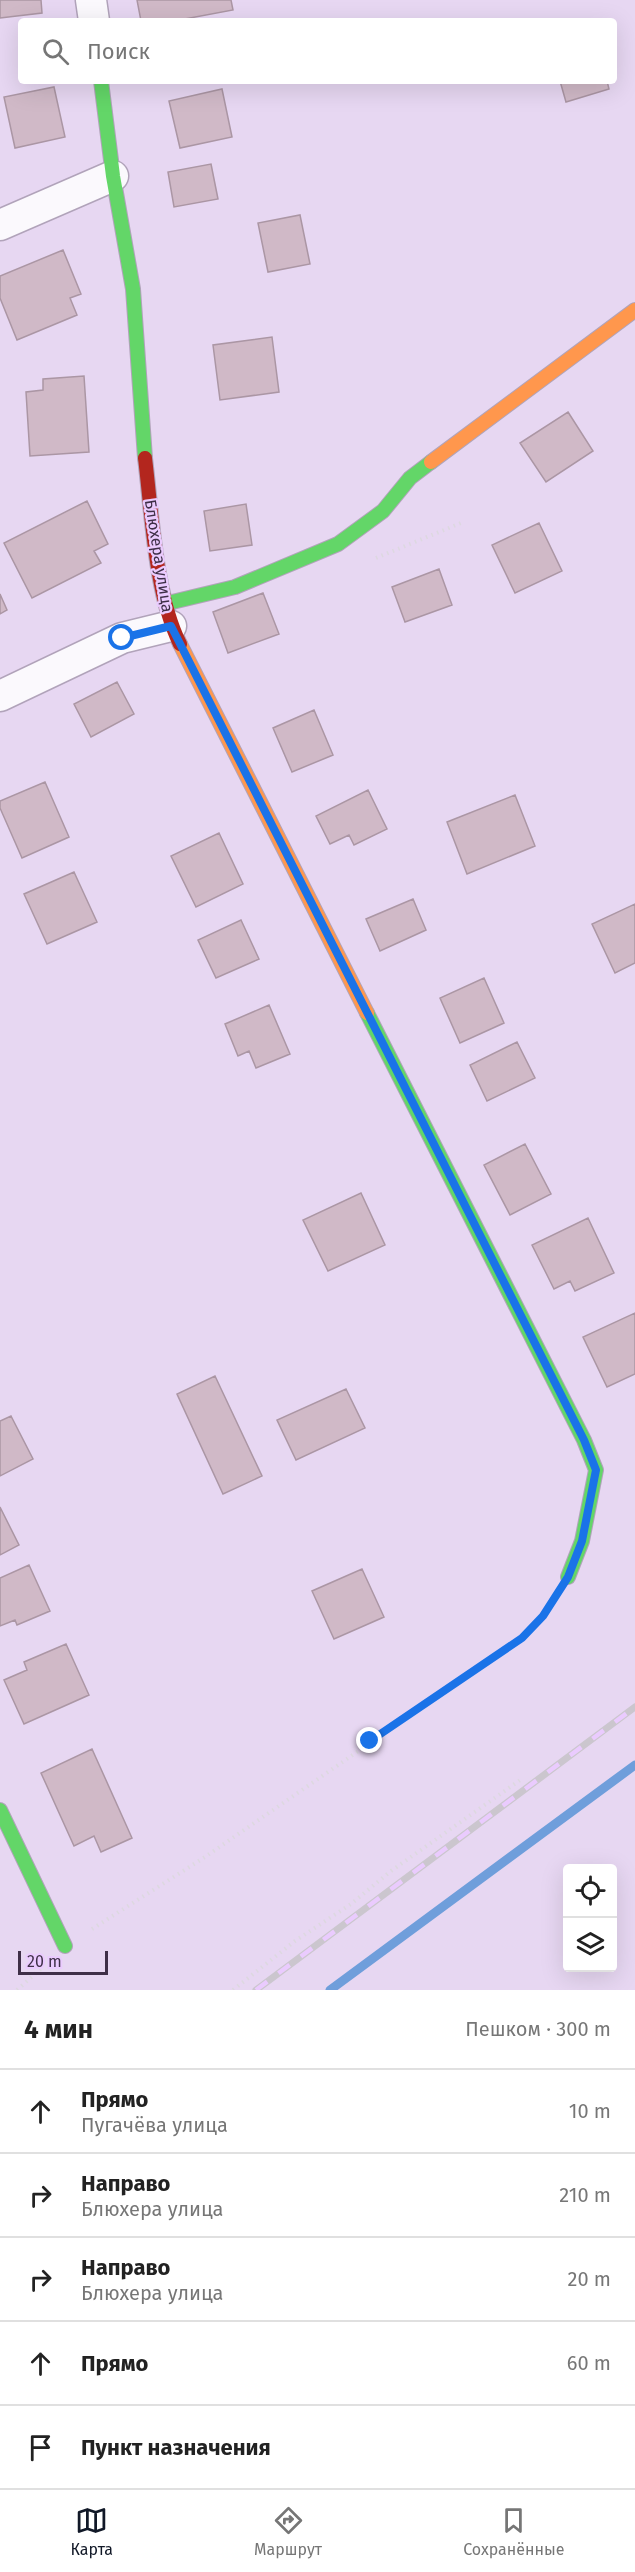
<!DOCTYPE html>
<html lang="ru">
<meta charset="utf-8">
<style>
:root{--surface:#fff;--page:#f6f6f6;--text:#222;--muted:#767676;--line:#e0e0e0;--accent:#111827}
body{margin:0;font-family:"Fira Sans",sans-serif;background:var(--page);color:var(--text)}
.controls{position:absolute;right:18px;bottom:18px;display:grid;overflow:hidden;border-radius:6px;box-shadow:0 6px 24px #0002}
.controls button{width:54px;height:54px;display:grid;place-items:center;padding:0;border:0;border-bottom:2px solid var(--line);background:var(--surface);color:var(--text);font:30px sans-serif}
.scale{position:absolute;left:18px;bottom:15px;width:90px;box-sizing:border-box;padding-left:6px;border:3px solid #3f2f48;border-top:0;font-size:16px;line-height:21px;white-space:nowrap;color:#3f2f48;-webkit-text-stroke:4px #eacbfe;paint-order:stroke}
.stop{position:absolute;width:18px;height:18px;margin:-14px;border:4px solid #1a73e8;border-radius:50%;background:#fff}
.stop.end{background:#1a73e8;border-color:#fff;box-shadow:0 2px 6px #0008}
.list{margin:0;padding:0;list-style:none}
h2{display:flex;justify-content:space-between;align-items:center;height:78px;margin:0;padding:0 24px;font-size:26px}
h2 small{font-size:20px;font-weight:400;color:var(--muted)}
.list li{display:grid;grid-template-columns:39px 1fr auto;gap:18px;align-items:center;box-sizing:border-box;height:84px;padding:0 24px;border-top:2px solid var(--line)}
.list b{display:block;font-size:22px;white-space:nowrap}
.list p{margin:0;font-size:20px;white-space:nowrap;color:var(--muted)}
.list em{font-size:20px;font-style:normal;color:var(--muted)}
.icon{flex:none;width:33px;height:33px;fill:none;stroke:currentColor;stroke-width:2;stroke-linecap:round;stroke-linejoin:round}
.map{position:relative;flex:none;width:635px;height:1990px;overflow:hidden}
.search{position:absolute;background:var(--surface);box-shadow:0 6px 24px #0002;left:18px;right:18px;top:18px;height:66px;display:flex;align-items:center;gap:15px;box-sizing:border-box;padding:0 21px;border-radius:6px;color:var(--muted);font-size:22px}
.sheet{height:498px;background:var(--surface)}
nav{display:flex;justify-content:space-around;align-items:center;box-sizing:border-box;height:84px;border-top:2px solid var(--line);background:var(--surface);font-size:16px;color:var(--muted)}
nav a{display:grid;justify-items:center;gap:3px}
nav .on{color:var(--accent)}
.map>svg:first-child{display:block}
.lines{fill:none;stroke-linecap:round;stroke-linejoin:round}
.stream{stroke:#6f9edb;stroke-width:9}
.building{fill:#d0b9c7;stroke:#ab96a4;stroke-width:1.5}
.street-casing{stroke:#b1a3ba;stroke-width:33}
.fast-casing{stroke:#b1a3ba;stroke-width:16}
.slow-casing{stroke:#b1a3ba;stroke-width:16}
.jam-casing{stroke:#b1a3ba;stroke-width:16}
.path{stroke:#ddd8e0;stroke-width:4;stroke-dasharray:1.5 4.5;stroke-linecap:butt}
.street{stroke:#fbf9fd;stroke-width:30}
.fast{stroke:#63d668;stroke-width:14}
.slow{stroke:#ff974d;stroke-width:14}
.jam{stroke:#b3261e;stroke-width:14}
.rail-casing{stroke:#cbc6ce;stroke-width:7}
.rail{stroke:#eacbfe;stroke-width:4.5;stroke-dasharray:14;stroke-linecap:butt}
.route{stroke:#1a73e8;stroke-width:8}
.labels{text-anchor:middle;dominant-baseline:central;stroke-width:4.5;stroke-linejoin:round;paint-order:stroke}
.street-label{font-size:16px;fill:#3f2f48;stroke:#eacbfe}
</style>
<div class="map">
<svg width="635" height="1990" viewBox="0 0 635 1990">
<rect width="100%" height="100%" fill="#e7d7f2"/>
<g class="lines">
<path class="stream" d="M330 1990 635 1765"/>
</g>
<path class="building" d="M0 0H41L42 13 0 18Z
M137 0H231L233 10 174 21H141Z
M560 81H607L609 89 566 102Z
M54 87 65 137 15 148 4 97Z
M222 89 232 137 180 148 169 101Z
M211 164 218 199 174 207 168 172Z
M300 215 310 264 268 272 258 223Z
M63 250 81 294 70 298 77 315 17 340 0 298V276Z
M272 337 279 392 220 400 213 345Z
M84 376 89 452 30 456 26 392 43 390V379Z
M568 412 593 451 546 482 520 443Z
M87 501 108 544 94 551 101 563 32 598 4 543Z
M246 504 252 545 210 551 204 511Z
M539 523 562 571 515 593 492 545Z
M439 569 452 605 405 622 392 587Z
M263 593 279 634 228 653 213 612Z
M0 594 7 610 0 614Z
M117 682 134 714 91 737 74 704Z
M314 710 333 755 292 772 273 728Z
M45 782 69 837 22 858 0 808V801Z
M368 790 387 829 354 845 349 835 330 844 316 816Z
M515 795 535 846 467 874 447 822Z
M219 833 243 884 196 907 171 856Z
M74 872 97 922 47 944 24 894Z
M413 899 426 930 380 951 366 919Z
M635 904V963L615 973 592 924Z
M241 920 259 959 216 978 198 940Z
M484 978 504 1023 460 1043 440 998Z
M269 1005 290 1054 256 1068 249 1051 238 1056 225 1024Z
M517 1042 535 1078 487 1101 470 1065Z
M525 1144 551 1194 510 1215 484 1165Z
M361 1193 385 1245 328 1271 303 1220Z
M588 1218 614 1273 575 1291 570 1281 554 1289 532 1245Z
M635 1313V1374L607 1387 583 1337Z
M215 1376 262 1476 223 1494 177 1394Z
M346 1389 365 1428 296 1460 277 1420Z
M11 1416 33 1459 0 1476V1421Z
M0 1507 19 1545 0 1555Z
M29 1565 50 1611 17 1625 15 1620 0 1626V1578Z
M362 1569 384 1617 334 1639 312 1591Z
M66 1644 89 1695 24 1724 4 1680 27 1670 24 1662Z
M92 1749 132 1838 101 1852 94 1836 74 1846 41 1773Z"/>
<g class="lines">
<defs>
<path id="street" d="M91 0 94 21
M0 225 113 176
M0 696 122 638 171 626"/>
<path id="fast" d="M101 81 113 176 133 289 145 458
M168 603 235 587 338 544 383 511 410 478 431 462
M367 1013 584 1440 596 1470 582 1541 568 1577
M0 1810 65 1946"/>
<path id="slow" d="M431 462 635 310
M180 644 367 1013"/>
<path id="jam" d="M145 458C152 514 155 594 180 644"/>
</defs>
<use href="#street" class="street-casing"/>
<use href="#fast" class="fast-casing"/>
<use href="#slow" class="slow-casing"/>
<use href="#jam" class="jam-casing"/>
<path class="path" d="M376 558 461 523
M92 1929 205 1857 522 1638 543 1616 551 1603
M17 1990 43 1967
M233 1990 295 1941 351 1904 391 1871 523 1778"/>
<use href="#street" class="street"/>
<use href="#fast" class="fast"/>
<use href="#slow" class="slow"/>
<use href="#jam" class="jam"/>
<defs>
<path id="rail" d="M256 1990 635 1707"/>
</defs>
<use href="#rail" class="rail-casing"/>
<use href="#rail" class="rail"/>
</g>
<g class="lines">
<path class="route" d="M122 638 171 626 584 1440 596 1470 582 1541 568 1577 543 1616 522 1638 370 1741"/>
</g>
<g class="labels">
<g class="street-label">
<text transform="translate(159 556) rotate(81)">Блюхера улица</text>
</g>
</g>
</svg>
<div class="controls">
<button><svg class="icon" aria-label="locate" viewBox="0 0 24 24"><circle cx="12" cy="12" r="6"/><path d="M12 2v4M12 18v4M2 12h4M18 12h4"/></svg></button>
<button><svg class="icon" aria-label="layers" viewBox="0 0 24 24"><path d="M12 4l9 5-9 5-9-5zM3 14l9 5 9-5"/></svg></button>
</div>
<div class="scale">20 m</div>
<div class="stop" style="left:122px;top:638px"></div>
<div class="stop end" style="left:370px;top:1741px"></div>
<div class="search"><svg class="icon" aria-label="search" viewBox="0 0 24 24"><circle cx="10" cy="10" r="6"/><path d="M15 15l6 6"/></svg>Поиск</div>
</div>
<section class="sheet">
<h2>4 мин<small>Пешком · 300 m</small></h2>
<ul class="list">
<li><svg class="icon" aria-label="ahead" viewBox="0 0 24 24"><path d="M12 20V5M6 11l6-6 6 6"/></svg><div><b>Прямо</b><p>Пугачёва улица</p></div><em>10 m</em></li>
<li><svg class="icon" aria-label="right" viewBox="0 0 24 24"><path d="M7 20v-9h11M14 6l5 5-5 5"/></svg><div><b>Направо</b><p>Блюхера улица</p></div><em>210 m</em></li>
<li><svg class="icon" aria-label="right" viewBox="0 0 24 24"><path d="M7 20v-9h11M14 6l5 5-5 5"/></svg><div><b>Направо</b><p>Блюхера улица</p></div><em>20 m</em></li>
<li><svg class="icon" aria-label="ahead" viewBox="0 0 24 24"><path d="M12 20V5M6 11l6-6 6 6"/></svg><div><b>Прямо</b></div><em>60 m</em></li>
<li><svg class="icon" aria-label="arrive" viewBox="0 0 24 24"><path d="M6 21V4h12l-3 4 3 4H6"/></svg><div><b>Пункт назначения</b></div></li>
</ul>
</section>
<nav>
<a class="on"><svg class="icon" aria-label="map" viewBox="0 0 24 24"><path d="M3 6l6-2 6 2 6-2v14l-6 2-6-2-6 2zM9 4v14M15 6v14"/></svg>Карта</a>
<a><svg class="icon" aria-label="directions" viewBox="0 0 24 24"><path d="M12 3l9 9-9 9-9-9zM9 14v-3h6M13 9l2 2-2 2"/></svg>Маршрут</a>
<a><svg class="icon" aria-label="saved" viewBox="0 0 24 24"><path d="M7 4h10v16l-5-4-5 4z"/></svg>Сохранённые</a>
</nav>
